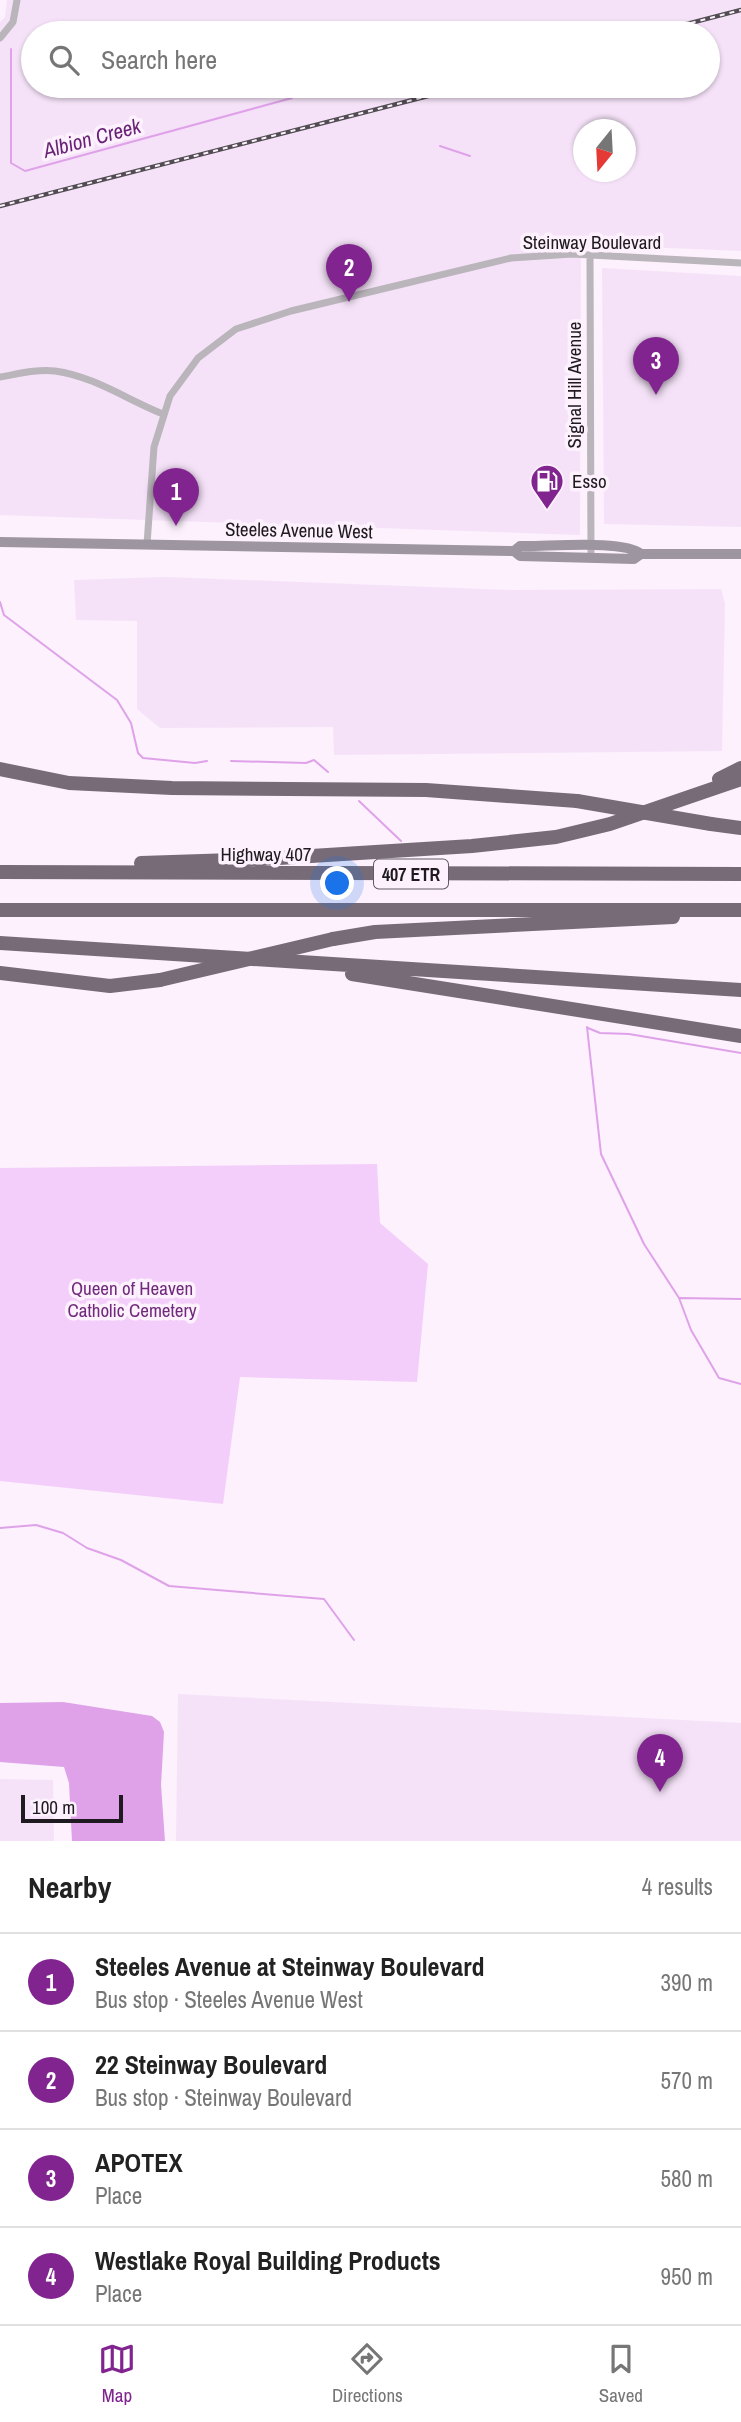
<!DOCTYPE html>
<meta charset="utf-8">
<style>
:root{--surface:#fff;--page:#f6f6f6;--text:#222;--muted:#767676;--line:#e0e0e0;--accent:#812490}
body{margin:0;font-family:"Archivo Narrow",sans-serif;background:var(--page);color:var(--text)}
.compass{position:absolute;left:573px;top:119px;width:63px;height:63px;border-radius:50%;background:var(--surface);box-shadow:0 2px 5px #0004;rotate:198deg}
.scale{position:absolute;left:21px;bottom:18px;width:102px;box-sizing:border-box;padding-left:7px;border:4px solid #1e1a1f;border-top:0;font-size:19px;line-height:24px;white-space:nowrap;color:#1e1a1f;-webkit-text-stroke:5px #fcf1fd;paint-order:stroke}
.you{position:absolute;left:338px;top:884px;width:24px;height:24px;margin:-18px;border:5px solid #fff;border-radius:50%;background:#1a73e8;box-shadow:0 0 0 10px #1a73e833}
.badge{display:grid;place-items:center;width:46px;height:46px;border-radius:50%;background:var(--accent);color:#fff;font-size:23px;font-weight:700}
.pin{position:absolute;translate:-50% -58px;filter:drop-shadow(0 2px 4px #0008)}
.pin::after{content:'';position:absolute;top:37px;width:24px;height:21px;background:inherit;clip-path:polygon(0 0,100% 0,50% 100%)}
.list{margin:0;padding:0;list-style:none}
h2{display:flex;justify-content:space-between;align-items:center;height:91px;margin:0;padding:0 28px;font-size:30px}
h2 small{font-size:23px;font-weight:400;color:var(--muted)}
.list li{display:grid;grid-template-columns:46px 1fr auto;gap:21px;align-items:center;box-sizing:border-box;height:98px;padding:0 28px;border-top:2px solid var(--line)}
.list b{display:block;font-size:26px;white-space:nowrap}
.list p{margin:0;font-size:23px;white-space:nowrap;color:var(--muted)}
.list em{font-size:23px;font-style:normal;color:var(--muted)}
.icon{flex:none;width:38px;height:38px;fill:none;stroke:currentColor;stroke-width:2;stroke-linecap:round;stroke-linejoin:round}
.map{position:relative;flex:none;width:741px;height:1841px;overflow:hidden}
.search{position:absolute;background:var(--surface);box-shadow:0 2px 5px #0004;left:21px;right:21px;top:21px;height:77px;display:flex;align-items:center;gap:18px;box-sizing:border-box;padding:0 24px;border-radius:38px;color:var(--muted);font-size:26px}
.sheet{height:483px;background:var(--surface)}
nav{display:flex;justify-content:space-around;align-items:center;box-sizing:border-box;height:98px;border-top:2px solid var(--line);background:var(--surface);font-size:19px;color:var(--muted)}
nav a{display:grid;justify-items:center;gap:4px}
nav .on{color:var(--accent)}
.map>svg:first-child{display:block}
.built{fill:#f5e2f8;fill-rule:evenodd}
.green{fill:#f4cefa}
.water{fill:#dfa2e9}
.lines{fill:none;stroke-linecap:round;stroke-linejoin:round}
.stream{stroke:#dfa2e9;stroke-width:2}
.minor{stroke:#bab4bb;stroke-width:7}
.secondary{stroke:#9d959f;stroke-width:10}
.motorway{stroke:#776b78;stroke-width:14}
.rail-casing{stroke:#524c53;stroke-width:4.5}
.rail{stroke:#fcf1fd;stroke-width:2;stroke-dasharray:5;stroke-linecap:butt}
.motorway-bridge{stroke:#776b78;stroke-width:14}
.labels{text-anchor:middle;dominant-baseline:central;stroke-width:7;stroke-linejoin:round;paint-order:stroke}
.shield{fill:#fcf1fd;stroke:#615a62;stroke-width:2}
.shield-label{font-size:18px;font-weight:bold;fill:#1e1a1f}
.street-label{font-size:19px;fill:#1e1a1f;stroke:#fcf1fd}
.poi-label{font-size:19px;fill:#1e1a1f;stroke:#fcf1fd;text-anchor:start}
.park-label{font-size:19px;fill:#70297c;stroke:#fcf1fd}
.water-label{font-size:21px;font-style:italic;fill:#692276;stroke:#fcf1fd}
</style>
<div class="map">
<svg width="741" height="1841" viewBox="0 0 741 1841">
<rect width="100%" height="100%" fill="#fcf1fd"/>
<path class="built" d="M7 0H741V251L621 246 581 248 580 535 0 515V22L5 17ZM33 33H708V86H33ZM584 130H626V172H584Z
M602 268 741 276V527L604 524Z
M166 577 512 590 721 589 725 604 722 751 334 755 333 727 160 728 137 709V621L76 620 74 580Z
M178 1694 741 1723V1841H176Z
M0 1779 53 1780 54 1841H0Z"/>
<path class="green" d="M377 1164 380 1223 428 1264 417 1382 240 1377 223 1504 0 1481V1168Z"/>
<path class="water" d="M63 1702 152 1716 160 1722 164 1732 161 1785 165 1841H72L69 1783 64 1767 0 1762V1703Z"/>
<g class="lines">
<path class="stream" d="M11 49V163L25 171 292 98
M440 146 470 156
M0 602 4 615 117 700 131 723 138 753 143 758 195 763 207 761
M231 761 306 763 314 760 328 772
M359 801 401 841
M587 1027 601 1154 644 1244 679 1298 691 1330 719 1378 741 1384
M588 1028 600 1033 629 1034 741 1053
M680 1298 741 1299
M0 1528 36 1525 63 1533 87 1548 121 1560 169 1586 324 1599 354 1640"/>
<path class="minor" d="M0 38 13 22 17 0
M590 255 591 557
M0 377C18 374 36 369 55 371 93 376 128 400 163 414
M147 544 154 447 170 396 198 358 236 329 291 311 511 258 572 254 741 263"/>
<path class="secondary" d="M0 542 514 551 520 556 634 559 641 554H741
M514 551 520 546C546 547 624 539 641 554"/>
<path class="motorway" d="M0 769 69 783 172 788 426 790 577 801
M719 779 741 768
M711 824 741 828
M141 863 263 859 472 846 556 837 610 824 741 779
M0 872 741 874
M0 910H741
M333 939 375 932 673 917
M0 943 741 990
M0 973 110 986 160 980
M352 974 741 1036"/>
<defs>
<path id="rail" d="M652 33 741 10
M0 206 467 86"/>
</defs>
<use href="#rail" class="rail-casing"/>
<use href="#rail" class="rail"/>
<path class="motorway-bridge" d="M577 801 711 824
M160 980 333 939"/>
</g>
<defs>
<symbol id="fuel-pin" viewBox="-11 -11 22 30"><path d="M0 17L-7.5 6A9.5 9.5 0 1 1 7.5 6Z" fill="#812490" stroke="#fcf1fd"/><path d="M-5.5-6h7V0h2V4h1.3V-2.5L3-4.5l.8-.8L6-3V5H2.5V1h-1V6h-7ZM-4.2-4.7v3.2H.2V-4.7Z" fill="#fff"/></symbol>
</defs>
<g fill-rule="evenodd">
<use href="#fuel-pin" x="528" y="462" width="38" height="52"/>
</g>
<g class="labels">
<rect class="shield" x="374" y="859.5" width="74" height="29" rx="5"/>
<g class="shield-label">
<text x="411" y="874">407 ETR</text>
</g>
<g class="street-label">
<text x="592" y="242">Steinway Boulevard</text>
<text transform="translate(574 385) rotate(-90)">Signal Hill Avenue</text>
<text transform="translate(299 530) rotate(1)">Steeles Avenue West</text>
<text x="266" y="854">Highway 407</text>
</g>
<g class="poi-label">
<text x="572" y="481">Esso</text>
</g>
<g class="park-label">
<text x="132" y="1288">Queen of Heaven<tspan x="132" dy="22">Catholic Cemetery</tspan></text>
</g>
<g class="water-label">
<text transform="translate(92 138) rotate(-15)">Albion Creek</text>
</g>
</g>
</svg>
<svg class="compass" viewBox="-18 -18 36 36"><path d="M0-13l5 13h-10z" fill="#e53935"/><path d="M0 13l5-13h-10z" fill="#767676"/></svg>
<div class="scale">100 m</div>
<div class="you"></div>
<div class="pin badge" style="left:176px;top:526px">1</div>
<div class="pin badge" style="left:349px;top:302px">2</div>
<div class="pin badge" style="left:656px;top:395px">3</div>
<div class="pin badge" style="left:660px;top:1792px">4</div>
<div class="search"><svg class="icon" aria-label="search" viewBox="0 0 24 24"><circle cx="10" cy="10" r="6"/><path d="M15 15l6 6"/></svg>Search here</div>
</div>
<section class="sheet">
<h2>Nearby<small>4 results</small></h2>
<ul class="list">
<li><span class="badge">1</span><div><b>Steeles Avenue at Steinway Boulevard</b><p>Bus stop · Steeles Avenue West</p></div><em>390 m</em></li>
<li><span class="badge">2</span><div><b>22 Steinway Boulevard</b><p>Bus stop · Steinway Boulevard</p></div><em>570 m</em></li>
<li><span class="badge">3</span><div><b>APOTEX</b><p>Place</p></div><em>580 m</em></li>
<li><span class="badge">4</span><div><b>Westlake Royal Building Products</b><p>Place</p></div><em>950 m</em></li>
</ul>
</section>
<nav>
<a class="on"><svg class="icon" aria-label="map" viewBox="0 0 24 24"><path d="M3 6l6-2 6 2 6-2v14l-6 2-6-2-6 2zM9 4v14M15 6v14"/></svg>Map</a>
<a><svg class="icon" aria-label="directions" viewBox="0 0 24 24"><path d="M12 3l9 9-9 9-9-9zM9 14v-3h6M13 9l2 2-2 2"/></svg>Directions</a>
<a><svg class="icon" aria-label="saved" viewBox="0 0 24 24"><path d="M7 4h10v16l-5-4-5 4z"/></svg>Saved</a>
</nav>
